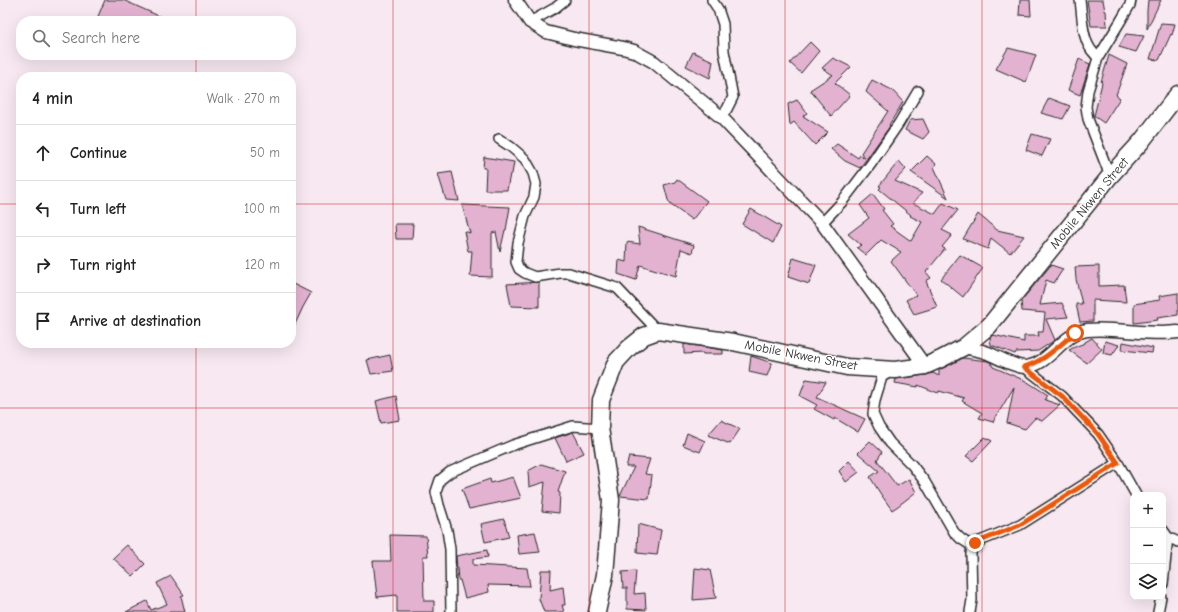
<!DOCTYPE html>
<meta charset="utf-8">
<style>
:root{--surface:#fff;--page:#f6f6f6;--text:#222;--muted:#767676;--line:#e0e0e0}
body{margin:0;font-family:"Comic Neue",sans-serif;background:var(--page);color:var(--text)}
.controls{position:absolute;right:12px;bottom:12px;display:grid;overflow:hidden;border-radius:8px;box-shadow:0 4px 16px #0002}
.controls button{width:36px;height:36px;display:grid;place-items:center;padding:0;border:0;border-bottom:1px solid var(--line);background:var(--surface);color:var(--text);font:20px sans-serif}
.stop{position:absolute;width:12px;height:12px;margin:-9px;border:3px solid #ea580c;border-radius:50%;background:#fff}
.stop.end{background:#ea580c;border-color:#fff;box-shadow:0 1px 4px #0008}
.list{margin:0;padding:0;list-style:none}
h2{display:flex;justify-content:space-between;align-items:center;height:52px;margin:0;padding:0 16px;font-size:17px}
h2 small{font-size:13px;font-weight:400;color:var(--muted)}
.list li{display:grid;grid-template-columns:26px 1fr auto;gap:12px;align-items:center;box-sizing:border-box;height:56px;padding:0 16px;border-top:1px solid var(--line)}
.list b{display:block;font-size:15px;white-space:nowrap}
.list em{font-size:13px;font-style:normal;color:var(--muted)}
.icon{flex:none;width:22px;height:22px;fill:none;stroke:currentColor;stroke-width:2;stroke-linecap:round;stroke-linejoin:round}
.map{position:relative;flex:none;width:1178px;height:612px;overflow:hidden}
.search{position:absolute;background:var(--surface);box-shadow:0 4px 16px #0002;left:16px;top:16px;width:280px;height:44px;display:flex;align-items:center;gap:10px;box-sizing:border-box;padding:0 14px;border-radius:16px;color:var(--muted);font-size:15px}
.panel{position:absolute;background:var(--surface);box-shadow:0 4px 16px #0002;left:16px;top:72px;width:280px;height:276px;border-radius:16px}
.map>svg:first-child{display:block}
.building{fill:#e4b2d1;stroke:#2b2b2b}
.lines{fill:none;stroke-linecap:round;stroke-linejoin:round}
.street-casing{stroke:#2b2b2b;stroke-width:12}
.secondary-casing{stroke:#2b2b2b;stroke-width:15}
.highway-casing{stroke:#2b2b2b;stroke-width:19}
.street{stroke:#fff;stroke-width:9}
.secondary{stroke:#fff;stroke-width:12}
.highway{stroke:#fff;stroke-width:16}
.route{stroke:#ea580c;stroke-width:5}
.grid{fill:none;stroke:#d62828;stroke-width:1;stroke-opacity:0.55}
.labels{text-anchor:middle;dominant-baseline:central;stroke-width:3;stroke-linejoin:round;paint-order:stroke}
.street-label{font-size:13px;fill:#2b2b2b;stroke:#fff}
</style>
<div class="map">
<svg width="1178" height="612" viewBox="0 0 1178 612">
<rect width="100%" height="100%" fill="#f7e8f1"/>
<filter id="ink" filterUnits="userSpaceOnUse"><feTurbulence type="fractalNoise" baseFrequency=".025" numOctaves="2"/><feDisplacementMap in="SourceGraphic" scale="8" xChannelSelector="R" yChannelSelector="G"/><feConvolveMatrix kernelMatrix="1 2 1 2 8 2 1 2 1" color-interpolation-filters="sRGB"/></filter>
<g filter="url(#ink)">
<path class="building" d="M105 0H123L170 21H96Z
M1020 0H1030L1031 16 1019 15Z
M1087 0H1103L1105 11H1106L1107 26H1091Z
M1148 0H1161L1147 29V11Z
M1161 23 1175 24 1172 35 1171 34 1159 60 1150 59Z
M1126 34 1144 36 1136 52 1119 47Z
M810 42 819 51 801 73 790 63Z
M1008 48 1036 55 1026 82 996 69Z
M693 52 713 61 710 78 686 66Z
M1109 55 1127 64 1116 95 1120 98 1104 123 1094 116 1102 83 1101 82Z
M833 58 851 67 835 83 850 95 831 116 810 90 833 75 822 68Z
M1079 59 1090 64 1080 95 1068 90Z
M872 80 892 90 903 102 889 125 890 126 860 168 845 161 831 149 837 144 858 158 860 155 865 158 861 153 888 111 866 92Z
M1049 98 1070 106 1063 119 1041 113Z
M797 100 807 113 803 116 828 132 815 145 794 122 790 125 788 104Z
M923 119 929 132 923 139 905 130 910 120Z
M1032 134 1050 139 1042 156 1026 150Z
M927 156 936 164 934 167 948 198 911 172Z
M484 157 514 162 512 174H510L507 190H485L486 168H483Z
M899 161 906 169 895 181 922 193 913 203 935 214 943 203 958 210 942 230 952 235 942 247 945 249 926 272 931 278 926 281 937 307 914 314 906 300 916 295 891 261 901 252 881 240 866 255 857 248 861 245 848 234 869 218 860 205 873 194 884 209 882 210 893 224 890 226 911 241 922 222 910 216 911 215 879 189 881 187 879 186Z
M452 172 459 201 446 200 438 174Z
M677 179 707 201 692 220 671 205 668 200 664 185 675 182Z
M462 205 510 207 506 230H505L500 252 496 232 492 233V277L470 276 472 251H468L464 231 470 233Z
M751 209 781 227 773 243 742 224Z
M978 214 997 230 1024 236 1010 253 991 238 988 249 963 239Z
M395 224H413L412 239H396Z
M638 227 694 245 692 253 681 249 676 276 640 265 636 280 618 274 619 260 626 262 627 242 640 244Z
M960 255 983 268 963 297 941 279Z
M793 258 816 265 809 284 788 277Z
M1051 265 1063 269 1054 283 1046 280 1040 305 1062 303 1068 317 1046 319 1055 340 1038 351 1016 352 1015 354 991 345 990 338 993 335 1024 342V336H1039L1038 332H1043L1045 313 1022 311 1021 301Z
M1099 266V286L1124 285 1126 302 1093 300V321L1080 322 1076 304H1082L1076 279 1075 267Z
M539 282V307L511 306 507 284Z
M291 283 311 293 303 307 291 333Z
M1178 293V315L1157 318 1158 320 1134 323V304L1160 300 1159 296Z
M1092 338 1102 349 1087 363 1069 350 1077 346 1085 343V342Z
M1105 341 1119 345 1112 355 1103 353Z
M1123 342 1153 348 1152 353 1122 350Z
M684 344 723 350V354H703V353L684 354Z
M390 355 393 371 371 374 367 360Z
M751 356 772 363 767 376 749 372Z
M963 358 988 361 991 363 993 367 1026 381 1048 395 1045 400 1060 405 1042 421 1035 418 1025 429 1007 423 1014 387 993 422 979 418 982 413 962 401 964 398 939 391 938 393 918 385V387L895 383 896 379 926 375 933 373 939 376V370Z
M806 379 826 382 817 397 865 419 858 432 835 418 834 420 814 409 817 405 800 396Z
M396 396 400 420 381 423 376 401Z
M721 420 740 429 730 444 708 435Z
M573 432 584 453 566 461 555 438Z
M687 433 705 441 700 452 683 445Z
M985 437 992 441 973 461 966 456Z
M870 441 882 452 877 460 897 486 909 479 916 492 898 506 892 510 880 493 870 477 879 471 858 453Z
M629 457 650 459 645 474 652 475 649 499 620 496 634 467H626Z
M849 461 859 472 846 482 839 471Z
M541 464 565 471 558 492 560 493 559 513 542 511 545 482 529 487 528 471Z
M513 477 521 498 469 509 462 489 490 479 491 483Z
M504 519 509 537 485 542 481 524Z
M638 524 661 530 657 555 637 553Z
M535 532 540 552 519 554 517 535Z
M390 535 426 536 428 556H423L424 601H434V612H397V595L377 597 373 561H391Z
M127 545 145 564 133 576 113 558Z
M487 550 488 557 473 559V565L527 568 530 586 488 585 489 592 465 598 460 580H458L456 556Z
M695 568 710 570 716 598 693 600Z
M541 570H551L550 590 563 587 565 605H562L564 612H544L539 599Z
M636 571 634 594 645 593 646 610 627 609V588H623L622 572Z
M171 576 184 595 181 596 185 612H126L147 601 151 610 167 604 157 583Z"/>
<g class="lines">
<defs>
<path id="street" d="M712 0 718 9 723 24 724 51 733 97 727 109 721 117
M1080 0C1082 14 1082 36 1090 48 1092 52 1096 55 1098 58
M530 22 555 8 565 0
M499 139 511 147 525 159 533 173 536 184 534 197 525 216 518 243 516 262 519 269 525 273 535 277 560 273H569L617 288 658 331
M1110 176 1088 119 1086 107 1088 91 1098 58 1120 22 1130 5 1131 0
M822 223 842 202 871 164 899 123 918 91
M1024 367 1062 396 1098 434 1118 463 1136 495
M892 371 882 377 875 400 873 414 879 427 890 443 912 465 925 482 954 532 961 539 972 546
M1163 530 1168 537 1178 542
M1163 584 1168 537
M451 612 450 549 447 530 439 505 436 492 440 480 450 472 513 445 573 426 600 428
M970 612 972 600 971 554 972 546 975 543 1020 525 1118 463
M1158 612 1161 597"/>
<path id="secondary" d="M515 0 530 22 546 32 574 39 623 48 634 51 654 62 721 117 822 223 925 366
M964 347C972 349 981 350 988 353 997 357 1015 367 1025 367 1050 365 1062 333 1087 330 1117 327 1147 336 1178 332"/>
<path id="highway" d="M597 612 605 575 611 500 600 428 601 400 616 362 629 348 644 336 658 331 733 342 847 367 895 370 925 366 941 359 964 347 989 326 1110 176 1141 142 1178 94"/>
</defs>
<use href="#street" class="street-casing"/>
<use href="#secondary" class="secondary-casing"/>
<use href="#highway" class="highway-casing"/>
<use href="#street" class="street"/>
<use href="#secondary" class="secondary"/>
<use href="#highway" class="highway"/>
</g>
</g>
<g class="lines" filter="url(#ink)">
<path class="route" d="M975 543 1020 525 1118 463 1098 434 1062 396 1024 367C1045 361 1058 346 1075 333"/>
</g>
<path class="grid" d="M196 0V21M393 0V612M589 0V612M785 0V612M982 0V612M196 55V77M0 204H21M291 204H1178M196 343V612M0 408H1178"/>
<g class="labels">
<g class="street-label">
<text transform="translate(1089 203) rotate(-50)">Mobile Nkwen Street</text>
<text transform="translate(801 355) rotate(11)">Mobile Nkwen Street</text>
</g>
</g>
</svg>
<div class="controls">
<button>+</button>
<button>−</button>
<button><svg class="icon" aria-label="layers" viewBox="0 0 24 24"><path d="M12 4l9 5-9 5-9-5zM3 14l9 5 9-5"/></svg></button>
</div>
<div class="stop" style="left:1075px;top:333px"></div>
<div class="stop end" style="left:975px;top:543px"></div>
<div class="search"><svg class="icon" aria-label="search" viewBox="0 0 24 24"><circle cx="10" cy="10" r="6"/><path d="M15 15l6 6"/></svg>Search here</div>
<section class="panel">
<h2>4 min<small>Walk · 270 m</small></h2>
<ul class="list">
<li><svg class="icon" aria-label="ahead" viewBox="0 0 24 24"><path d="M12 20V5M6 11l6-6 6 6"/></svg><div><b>Continue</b></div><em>50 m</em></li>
<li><svg class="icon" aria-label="left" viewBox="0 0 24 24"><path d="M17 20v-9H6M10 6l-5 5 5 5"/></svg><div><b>Turn left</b></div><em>100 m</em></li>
<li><svg class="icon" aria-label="right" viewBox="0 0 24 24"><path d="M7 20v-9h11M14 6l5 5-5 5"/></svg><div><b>Turn right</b></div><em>120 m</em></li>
<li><svg class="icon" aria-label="arrive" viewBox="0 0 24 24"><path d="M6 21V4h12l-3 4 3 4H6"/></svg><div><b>Arrive at destination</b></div></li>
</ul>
</section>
</div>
